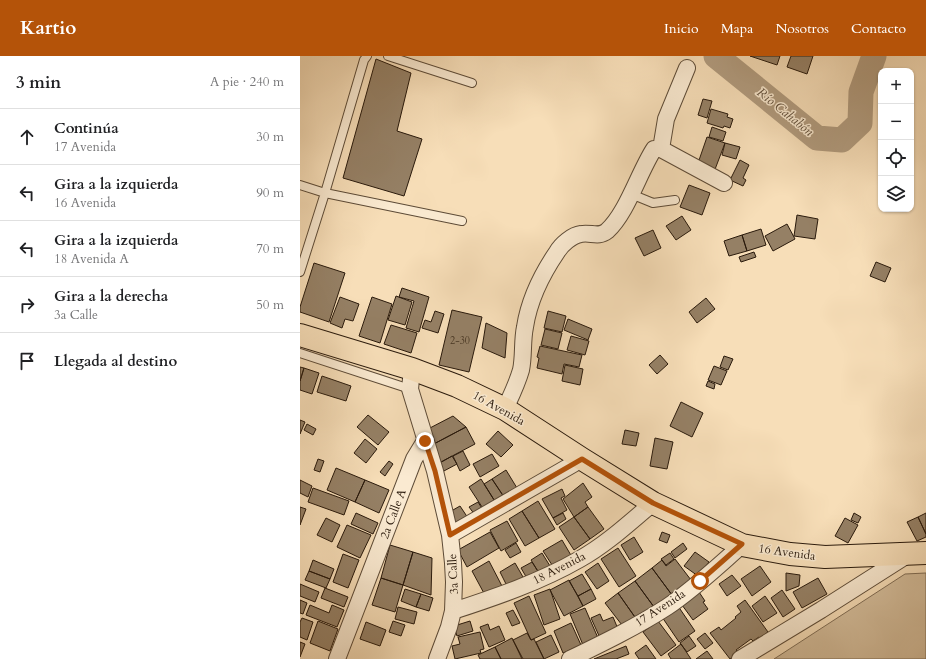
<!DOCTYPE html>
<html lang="es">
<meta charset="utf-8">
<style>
:root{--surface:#fff;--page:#f2f2f2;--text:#202124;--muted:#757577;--line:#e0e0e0;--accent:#b45309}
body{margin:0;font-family:Cardo,serif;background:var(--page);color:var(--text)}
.controls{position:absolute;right:12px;top:12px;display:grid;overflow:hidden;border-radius:8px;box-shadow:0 1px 3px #0004}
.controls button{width:36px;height:36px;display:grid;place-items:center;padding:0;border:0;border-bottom:1px solid var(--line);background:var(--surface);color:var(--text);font:20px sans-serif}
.stop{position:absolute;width:12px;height:12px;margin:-9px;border:3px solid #b45309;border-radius:50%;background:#fff}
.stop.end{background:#b45309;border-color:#fff;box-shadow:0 1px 4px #0008}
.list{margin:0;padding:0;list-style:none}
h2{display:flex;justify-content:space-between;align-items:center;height:52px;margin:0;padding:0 16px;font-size:17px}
h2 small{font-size:13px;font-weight:400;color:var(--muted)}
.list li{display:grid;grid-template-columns:26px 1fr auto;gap:12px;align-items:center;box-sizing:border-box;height:56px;padding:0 16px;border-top:1px solid var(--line)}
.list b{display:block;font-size:15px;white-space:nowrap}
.list p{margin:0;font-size:13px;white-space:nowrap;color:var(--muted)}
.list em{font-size:13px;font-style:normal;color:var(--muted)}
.icon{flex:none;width:22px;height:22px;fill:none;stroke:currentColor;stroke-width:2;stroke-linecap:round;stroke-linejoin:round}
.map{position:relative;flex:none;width:626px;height:603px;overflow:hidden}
header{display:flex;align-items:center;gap:24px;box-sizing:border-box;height:56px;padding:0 20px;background:var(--accent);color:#fff}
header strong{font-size:19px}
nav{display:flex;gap:22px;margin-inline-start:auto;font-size:14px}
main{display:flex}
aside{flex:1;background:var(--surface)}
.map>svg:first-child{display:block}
.green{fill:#d4bd9b;stroke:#7f6c54}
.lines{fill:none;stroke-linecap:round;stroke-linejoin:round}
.river{stroke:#b19b7e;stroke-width:25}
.building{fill:#958065;stroke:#2a1a0c}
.service-casing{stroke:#5d4b37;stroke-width:10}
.minor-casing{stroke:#5d4b37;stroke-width:18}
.primary-casing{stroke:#2a1a0c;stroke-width:24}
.service{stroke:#faead1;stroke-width:8}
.minor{stroke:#faead1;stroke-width:16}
.primary{stroke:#f7deb8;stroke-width:22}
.route{stroke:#b45309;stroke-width:5}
.labels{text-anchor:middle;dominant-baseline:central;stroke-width:3;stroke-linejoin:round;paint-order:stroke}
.number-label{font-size:10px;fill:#453422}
.street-label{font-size:12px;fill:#2a1a0c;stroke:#faead1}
.water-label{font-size:13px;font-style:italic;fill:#604e3a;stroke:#faead1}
</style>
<header>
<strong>Kartio</strong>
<nav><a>Inicio</a><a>Mapa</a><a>Nosotros</a><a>Contacto</a></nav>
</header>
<main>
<aside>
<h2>3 min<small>A pie · 240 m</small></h2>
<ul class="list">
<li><svg class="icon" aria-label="ahead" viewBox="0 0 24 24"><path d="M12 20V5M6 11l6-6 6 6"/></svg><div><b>Continúa</b><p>17 Avenida</p></div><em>30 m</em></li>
<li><svg class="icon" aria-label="left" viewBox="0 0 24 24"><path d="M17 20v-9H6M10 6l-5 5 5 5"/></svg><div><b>Gira a la izquierda</b><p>16 Avenida</p></div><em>90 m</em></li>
<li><svg class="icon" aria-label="left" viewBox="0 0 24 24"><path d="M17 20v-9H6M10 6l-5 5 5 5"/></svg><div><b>Gira a la izquierda</b><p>18 Avenida A</p></div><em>70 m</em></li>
<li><svg class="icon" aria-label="right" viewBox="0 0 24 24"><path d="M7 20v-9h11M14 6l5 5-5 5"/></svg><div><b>Gira a la derecha</b><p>3a Calle</p></div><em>50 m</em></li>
<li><svg class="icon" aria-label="arrive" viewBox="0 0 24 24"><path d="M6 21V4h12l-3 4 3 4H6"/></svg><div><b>Llegada al destino</b></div></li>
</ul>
</aside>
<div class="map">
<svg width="626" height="603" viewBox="0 0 626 603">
<rect width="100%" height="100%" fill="#f7deb8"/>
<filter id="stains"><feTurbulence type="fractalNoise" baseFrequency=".005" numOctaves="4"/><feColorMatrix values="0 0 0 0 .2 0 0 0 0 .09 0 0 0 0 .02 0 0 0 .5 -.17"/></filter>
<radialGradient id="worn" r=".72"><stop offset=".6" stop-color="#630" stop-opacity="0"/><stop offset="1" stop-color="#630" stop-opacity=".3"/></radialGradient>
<path class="green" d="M626 517V603H474L605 518Z"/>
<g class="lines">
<path class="river" d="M416 0 517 82 542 84 560 67 561 36 574 0"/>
</g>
<path class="building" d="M450 0H480L477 9Z
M491 0H513L507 18 487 11Z
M76 3 111 17 97 75 122 83 104 140 43 122Z
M403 43 412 45 407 62 398 59Z
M411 53 428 58 427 61 433 63 430 72 424 70 423 72 407 67Z
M412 71 426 76 423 85 409 81Z
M407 81 425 87 414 116 397 110Z
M425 87 440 91 436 103 422 99Z
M440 104 449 109 443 122 446 124 443 130 430 124Z
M389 129 410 137 402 159 380 151Z
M497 159 518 163 515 183 494 180Z
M382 160 391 174 376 184 366 170Z
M487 168 495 183 473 195 465 180Z
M461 173 466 189 447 195 442 179Z
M353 174 361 192 344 200 335 182Z
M442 179 447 195 429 200 424 185Z
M454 196 456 201 441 206 439 201Z
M576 206 591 212 585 226 570 220Z
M14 207 45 217 29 266 0 256V251Z
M102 232 129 241 119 276 106 272 114 245 99 241Z
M96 240 112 246 105 269 88 264Z
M40 241 59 248 53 265 45 263 42 272 30 267Z
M72 241 92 248 80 287 59 280Z
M406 242 415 253 397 267 389 256Z
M152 254 182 261 169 316 139 309Z
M135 255 144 258 138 277 122 272 125 264 131 266Z
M248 255 266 260 262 276 244 272Z
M268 263 292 273 288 284 264 274Z
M186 267 207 277 205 302 182 292Z
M91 269 117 277 111 297 84 288Z
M245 273 262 277 258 293 241 289Z
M271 280 289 285 285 299 267 294Z
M240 290 282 299 279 311 264 308 262 318 237 312 239 302 237 301Z
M360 299 368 308 357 318 349 309Z
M424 300 433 303 428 314 420 311Z
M265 309 283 313 280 329 262 325Z
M414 310 427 315 421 329 408 324Z
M0 311 4 312 0 325Z
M4 312 19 317 12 338 0 334V325Z
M22 320 51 330 46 345 17 336Z
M408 325 415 328 414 333 406 330Z
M381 346 403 357 392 381 370 370Z
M68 359 89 376 78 389 57 371Z
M153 360 166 371 130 390 128 373Z
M0 364 5 366 0 378Z
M7 368 16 373 13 379 4 374Z
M166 371 175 388 139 407 130 390Z
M325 374 339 377 336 390 322 388Z
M198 375 213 389 201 401 186 388Z
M355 382 373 386 367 413 350 410Z
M65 383 77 393 66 407 54 397Z
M163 395 170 409 160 415 153 400Z
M192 398 199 410 180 421 173 408Z
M152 400 157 408 142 416 138 408Z
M18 403 24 405 20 416 14 414Z
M89 405 93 408 85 420 80 416Z
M36 412 65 424 55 446 27 434Z
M206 414 217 432 204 441 192 423Z
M181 423 196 447 184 454 169 431Z
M192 423 204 441 196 447 184 428Z
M0 424 12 430 8 441 0 437Z
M65 424 89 434 79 457 55 446Z
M283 427 292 441 285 446 288 451 274 461 263 443Z
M13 432 49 445 44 459 8 446Z
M262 433 265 440 261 442 267 454 253 462 242 443Z
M238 445 255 473 239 482 222 455Z
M178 446 183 454 175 459 169 451Z
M160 450 168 462 154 471 146 458Z
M0 451 6 453 0 469Z
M288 451 304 473 290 483 274 461Z
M222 455 239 482 225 490 209 463Z
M56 457 78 467 73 478 51 468Z
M263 457 266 463 257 469 253 462Z
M554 457 561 461 558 467 551 464Z
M626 457V478L618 461Z
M274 461 290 483 274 494 259 471Z
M618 461 626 478V481L617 485 607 466Z
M26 462 40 469 32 486 17 479Z
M545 462 558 469 548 487 535 480Z
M207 465 218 485 201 495 190 474Z
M47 469 71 479 60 502 37 491Z
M190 476 199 492 167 511 158 494Z
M362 476 370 479 367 487 359 484Z
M334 481 343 496 330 504 321 489Z
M262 484 272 501 254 512 243 495Z
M216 487 221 496 210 502 205 494Z
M383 487 387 493 375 502 371 496Z
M90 489 113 496 103 529 81 522Z
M318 492 336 520 319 531 301 503Z
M113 496 132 502 131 539 103 529Z
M395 496 409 506 398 520 384 510Z
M242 497 250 510 239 517 231 504Z
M370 497 374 503 366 509 361 503Z
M43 498 59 504 48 532 33 526Z
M375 503 391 524 372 539 352 512 362 504 366 510Z
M13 504 34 513 30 523 9 515Z
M189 505 203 532 186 541 172 515Z
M232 506 239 517 228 524 221 512Z
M215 507 223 521 207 530 200 516Z
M298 507 309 525 297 533 285 516Z
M460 510 471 526 452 540 441 523Z
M352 512 372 539 354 551 335 525Z
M9 515 30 523 26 532 5 524Z
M486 517 500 519 499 530 486 535Z
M282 518 291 533 278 540 269 525Z
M432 519 441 530 427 540 419 528Z
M81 522 103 529 95 556 72 549Z
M518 522 527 538 502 552 493 536Z
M269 524 283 550 264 560 250 534Z
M335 525 354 551 337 564 318 537Z
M0 528 19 536 15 546 0 540Z
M25 532 48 541 44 551 21 542Z
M105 533 121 538 116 551 101 545Z
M250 533 260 563 244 569 234 539Z
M291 533 296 543 283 550 278 540Z
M482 534 495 553 483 561 471 542Z
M399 536 405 545 403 546 408 553 393 564 382 549Z
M318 537 337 564 325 573 305 547Z
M121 538 133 542 129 555 116 551Z
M229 540 246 577 231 584 214 547Z
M465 540 477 557 463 566 452 550Z
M0 544 7 547 3 558 0 557Z
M445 544 468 576 460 582 459 581 453 585 451 583 436 594 439 597 430 603 410 577 419 571 421 574 436 562 435 561 441 556 437 550Z
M10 549 29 557 32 549 44 554 37 571 6 559Z
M378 550 395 575 379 586 362 561Z
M98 551 117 556 114 568 95 563Z
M285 552 298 582 283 589 270 558Z
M213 554 220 567 212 570 206 557Z
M300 558 303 565 313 561 318 573 300 582 291 562Z
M2 562 13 566 7 584 0 581V566Z
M18 565 38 573 30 595 10 587Z
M93 565 105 569 101 580 89 576Z
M170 565 173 575 157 580 154 570Z
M358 565 376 589 361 600 343 576Z
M66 566 86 574 80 590 60 583Z
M271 567 281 589 263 597 254 575Z
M188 568 190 574 199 570 205 584 189 591 180 571Z
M180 576 184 593 180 594 181 597 155 603 152 590 160 588 158 581Z
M227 577 231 584 234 583 244 603H223L213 584Z
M405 577 413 587 405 593 397 583Z
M251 579 259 596 244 603 236 586Z
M389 580 396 590 387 596 380 587Z
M212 582 222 603H201L195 591Z
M0 586 5 588 0 601Z
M381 588 391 603H371L368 598Z
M346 589 356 603H339L335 597Z
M326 590 329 598 316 603H294Z
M195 591 201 603H180L178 599Z
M407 595 413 603H396Z"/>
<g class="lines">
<defs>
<path id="service" d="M88 0 172 27
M0 129 25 137 162 165
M331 138 353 147 375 144
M0 216 25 137 64 4 67 0
M0 297 110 333"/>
<path id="minor" d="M361 93 366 63 387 12
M112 313 110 333 135 415 150 479 153 507 154 526 153 555 149 571 137 603
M205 353C211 340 217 328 221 314 224 300 222 285 225 271 229 245 242 218 257 196 261 189 272 179 281 178 291 176 298 182 307 175 327 157 339 116 354 93H361L424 127
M150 479 282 403
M153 555C196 541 240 526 280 503 307 488 330 466 353 447
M37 603 114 403 125 385
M270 603C303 587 336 571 367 551 394 533 418 510 442 489
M440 603 521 554 609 498"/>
<path id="primary" d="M0 279 112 313 157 330 205 353 282 403 353 447 442 489 490 498 525 501 626 497"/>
</defs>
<use href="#service" class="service-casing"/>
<use href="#minor" class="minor-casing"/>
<use href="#primary" class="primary-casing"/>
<use href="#service" class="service"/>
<use href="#minor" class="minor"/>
<use href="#primary" class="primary"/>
</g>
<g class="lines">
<path class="route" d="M125 385 135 415 150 479 282 403 353 447 442 488 400 525"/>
</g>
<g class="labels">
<g class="number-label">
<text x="160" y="285">2-30</text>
</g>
<g class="street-label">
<text transform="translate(199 352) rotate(29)">16 Avenida</text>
<text transform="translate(93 458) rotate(-69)">2a Calle A</text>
<text transform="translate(487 496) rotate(8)">16 Avenida</text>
<text transform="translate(259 512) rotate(-27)">18 Avenida</text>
<text transform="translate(153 518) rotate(-93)">3a Calle</text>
<text transform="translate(360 552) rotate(-33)">17 Avenida</text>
</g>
<g class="water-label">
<text transform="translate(485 56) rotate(39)">Río Cahabón</text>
</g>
</g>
<rect width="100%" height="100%" filter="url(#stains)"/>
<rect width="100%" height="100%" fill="url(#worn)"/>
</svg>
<div class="controls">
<button>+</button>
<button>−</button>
<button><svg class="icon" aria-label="locate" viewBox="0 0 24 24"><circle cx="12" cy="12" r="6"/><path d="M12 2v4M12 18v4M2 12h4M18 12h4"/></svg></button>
<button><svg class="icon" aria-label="layers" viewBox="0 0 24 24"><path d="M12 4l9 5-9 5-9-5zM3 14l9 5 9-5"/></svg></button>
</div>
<div class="stop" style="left:400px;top:525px"></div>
<div class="stop end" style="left:125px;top:385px"></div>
</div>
</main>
